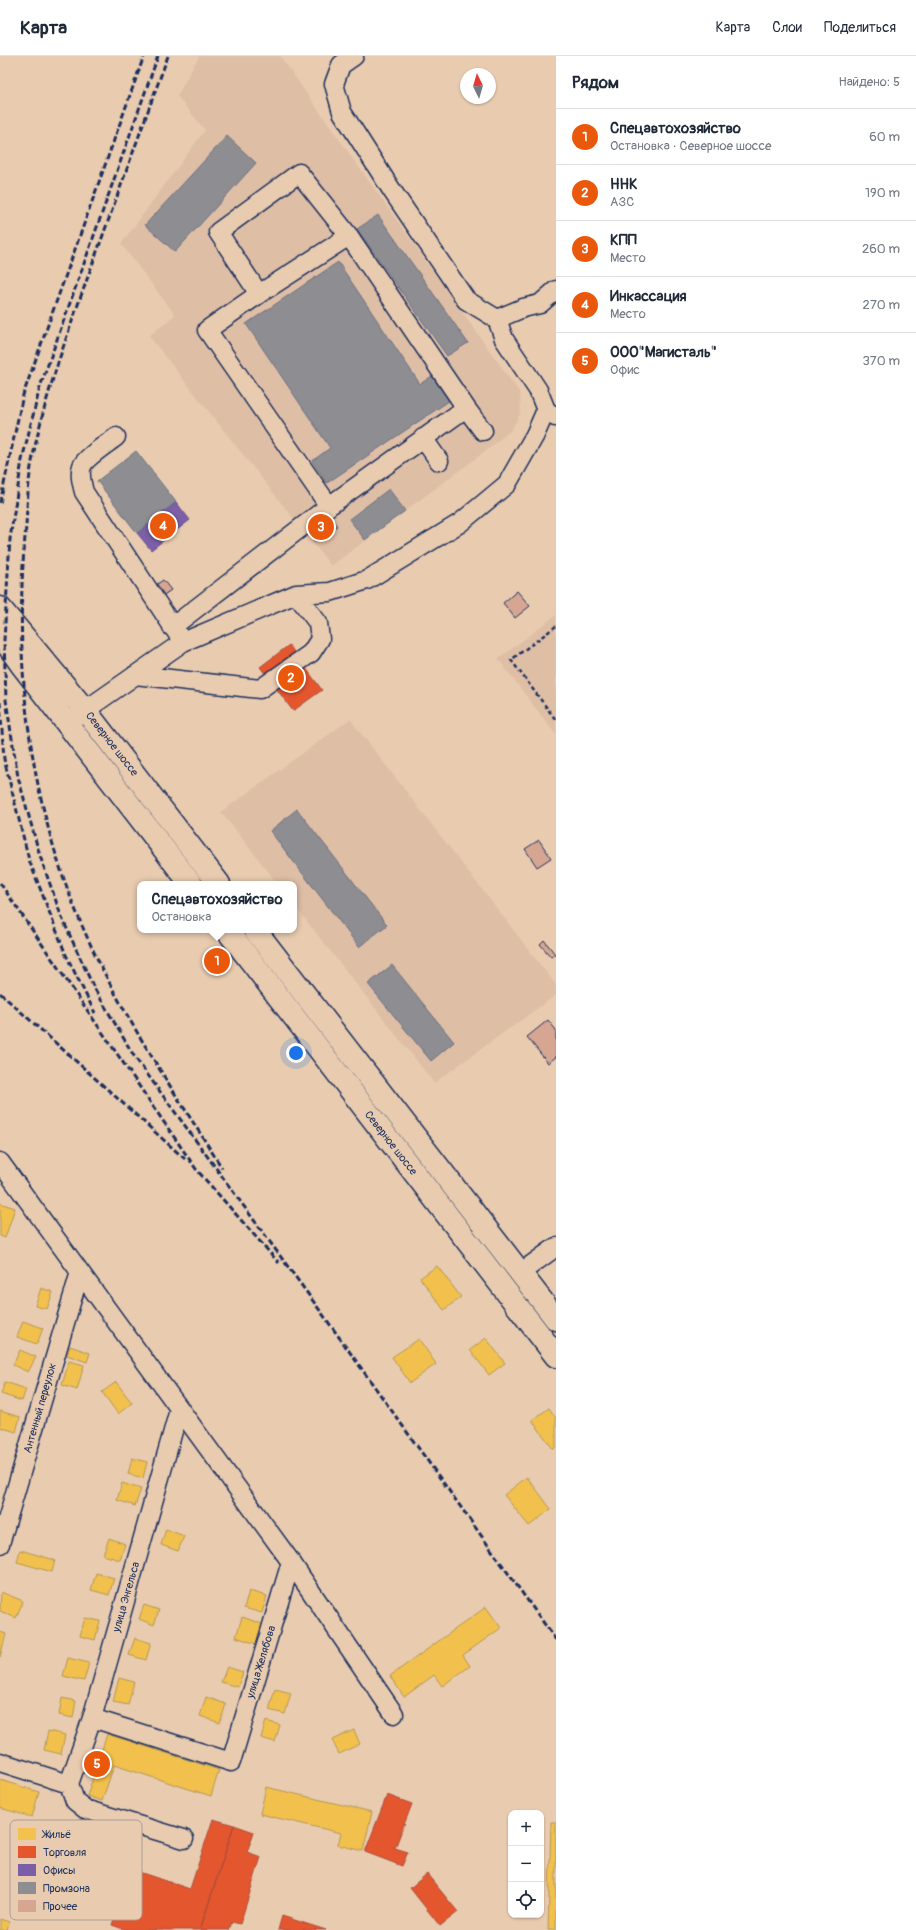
<!DOCTYPE html>
<html lang="ru">
<meta charset="utf-8">
<style>
:root{--surface:#fff;--page:#f6f6f7;--text:#1f2937;--muted:#747a83;--line:#e0e1e3;--accent:#ea580c}
body{margin:0;font-family:Pangolin,sans-serif;background:var(--page);color:var(--text)}
.controls{position:absolute;right:12px;bottom:12px;display:grid;overflow:hidden;border-radius:8px;box-shadow:0 1px 3px #0004}
.controls button{width:36px;height:36px;display:grid;place-items:center;padding:0;border:0;border-bottom:1px solid var(--line);background:var(--surface);color:var(--text);font:20px sans-serif}
.compass{position:absolute;left:460px;top:12px;width:36px;height:36px;border-radius:50%;background:var(--surface);box-shadow:0 1px 3px #0004;rotate:355deg}
.you{position:absolute;left:296px;top:997px;width:14px;height:14px;margin:-10px;border:3px solid #fff;border-radius:50%;background:#1a73e8;box-shadow:0 0 0 6px #1a73e833}
.badge{display:grid;place-items:center;width:26px;height:26px;border-radius:50%;background:var(--accent);color:#fff;font-size:13px;font-weight:700}
.pin{position:absolute;translate:-50% -50%;border:2px solid #fff;box-shadow:0 1px 4px #0006}
.popup{position:absolute;left:137px;top:825px;width:160px;height:52px;box-sizing:border-box;display:grid;place-content:center;border-radius:8px;background:var(--surface);filter:drop-shadow(0 1px 3px #0005);font-size:13px;white-space:nowrap;color:var(--muted)}
.popup b{font-size:15px;color:var(--text)}
.popup::after{content:'';position:absolute;left:50%;top:100%;margin-left:-8px;border:8px solid transparent;border-top-color:var(--surface)}
.list{margin:0;padding:0;list-style:none}
h2{display:flex;justify-content:space-between;align-items:center;height:52px;margin:0;padding:0 16px;font-size:17px}
h2 small{font-size:13px;font-weight:400;color:var(--muted)}
.list li{display:grid;grid-template-columns:26px 1fr auto;gap:12px;align-items:center;box-sizing:border-box;height:56px;padding:0 16px;border-top:1px solid var(--line)}
.list b{display:block;font-size:15px;white-space:nowrap}
.list p{margin:0;font-size:13px;white-space:nowrap;color:var(--muted)}
.list em{font-size:13px;font-style:normal;color:var(--muted)}
.icon{flex:none;width:22px;height:22px;fill:none;stroke:currentColor;stroke-width:2;stroke-linecap:round;stroke-linejoin:round}
.map{position:relative;flex:none;width:556px;height:1874px;overflow:hidden}
header{display:flex;align-items:center;gap:24px;box-sizing:border-box;height:56px;padding:0 20px;background:var(--surface);border-bottom:1px solid var(--line)}
header strong{font-size:19px}
nav{display:flex;gap:22px;margin-inline-start:auto;font-size:14px}
main{display:flex}
aside{flex:1;background:var(--surface)}
.map>svg:first-child{display:block}
.built{fill:#dfbea6}
.homes{fill:#f2c14e;stroke:#b29553}
.shops{fill:#e4572e;stroke:#a84b3c}
.offices{fill:#7b5ea7;stroke:#5e5091}
.industry{fill:#8d8d92;stroke:#6b7182}
.building{fill:#d6a693;stroke:#1b2f5e}
.lines{fill:none;stroke-linecap:round;stroke-linejoin:round}
.minor-casing{stroke:#1b2f5e;stroke-width:21}
.major-casing{stroke:#1b2f5e;stroke-width:25}
.path{stroke:#1b2f5e;stroke-width:2.5;stroke-dasharray:4 3;stroke-linecap:butt}
.minor{stroke:#e9ccb0;stroke-width:18}
.major{stroke:#e9ccb0;stroke-width:22}
.rail{stroke:#1b2f5e;stroke-width:3;stroke-dasharray:6 3;stroke-linecap:butt}
.labels{text-anchor:middle;dominant-baseline:central;stroke-width:4;stroke-linejoin:round;paint-order:stroke}
.street-label{font-size:11px;fill:#1b2f5e;stroke:#e9ccb0}
.key{fill:#e9ccb0;stroke:#ab9d97;stroke-width:1}
.key-label{font-size:11px;fill:#1b2f5e}
</style>
<header>
<strong>Карта</strong>
<nav><a>Карта</a><a>Слои</a><a>Поделиться</a></nav>
</header>
<main>
<div class="map">
<svg width="556" height="1874" viewBox="0 0 556 1874">
<rect width="100%" height="100%" fill="#e9ccb0"/>
<filter id="ink" filterUnits="userSpaceOnUse"><feTurbulence type="fractalNoise" baseFrequency=".025" numOctaves="2"/><feDisplacementMap in="SourceGraphic" scale="8" xChannelSelector="R" yChannelSelector="G"/><feConvolveMatrix kernelMatrix="1 2 1 2 8 2 1 2 1" color-interpolation-filters="sRGB"/></filter>
<g filter="url(#ink)">
<path class="built" d="M199 0H280L520 337 521 356 512 373 491 391 331 510 149 280 175 259 121 188 205 74 177 40Z
M556 559V679L498 603Z
M350 663 556 929V939L434 1027 294 849V828H278L221 756Z"/>
<path class="homes" d="M0 1147 15 1152 5 1182 0 1180Z
M437 1210 461 1241 444 1254 420 1222Z
M41 1232 53 1236 47 1253 35 1250Z
M23 1265 43 1272 37 1288 17 1281Z
M486 1282 505 1307 489 1319 470 1294Z
M419 1283 436 1308 410 1327 392 1301Z
M70 1290 90 1297 87 1306 67 1299Z
M20 1294 36 1301 28 1316 13 1309Z
M69 1305 84 1309 77 1334 62 1329Z
M5 1326 26 1333 22 1345 1 1338Z
M116 1326 132 1347 118 1358 102 1336Z
M549 1352 556 1362V1391L553 1393 532 1364Z
M0 1355 20 1361 16 1376 0 1371Z
M132 1402 147 1406 143 1422 128 1418Z
M527 1421 551 1453 529 1470 504 1439Z
M122 1427 141 1433 135 1450 117 1444Z
M166 1473 184 1480 178 1495 161 1489Z
M109 1482 125 1488 120 1504 103 1499Z
M20 1494 55 1504 52 1516 17 1506Z
M96 1517 114 1522 109 1539 91 1534Z
M249 1535 267 1540 262 1557 244 1552Z
M1 1536 23 1545 16 1562 0 1555Z
M144 1549 159 1554 154 1569 139 1563Z
M486 1551 501 1572 463 1599 470 1610 442 1630 434 1619 404 1641 390 1620Z
M242 1561 265 1569 259 1589 236 1581Z
M85 1562 100 1565 95 1584 80 1580Z
M0 1576 6 1578 0 1601Z
M135 1582 151 1587 146 1604 129 1599Z
M68 1602 89 1607 84 1625 63 1620Z
M227 1611 243 1616 238 1631 221 1626Z
M119 1622 134 1626 128 1649 113 1646Z
M275 1633 291 1637 285 1658 269 1654Z
M206 1641 226 1648 220 1667 200 1660Z
M62 1642 76 1645 73 1662 59 1659Z
M266 1665 280 1669 275 1686 261 1682Z
M354 1674 360 1688 339 1698 332 1684Z
M48 1675 65 1679 61 1698 44 1694Z
M107 1678 219 1714 211 1740 114 1709 102 1745 87 1740Z
M0 1724 39 1736 32 1761 0 1752Z
M266 1731 372 1756 363 1795 338 1789 341 1777 260 1758Z
M551 1766H556V1874H548Z
M0 1863 9 1866 7 1874H0Z"/>
<path class="shops" d="M289 589 322 634 293 655 260 611Z
M387 1739 412 1748 395 1792 408 1796 402 1810 365 1796Z
M82 1761 106 1769 78 1860 54 1852Z
M213 1763 234 1769 200 1874H126L112 1869 130 1813 190 1833Z
M234 1769 254 1776 247 1796 261 1801 240 1868 232 1866 229 1874H200Z
M427 1818 458 1856 440 1870 410 1832Z
M282 1860 326 1874H278Z"/>
<path class="offices" d="M176 446 190 464 151 494 137 477Z"/>
<path class="industry" d="M227 80 256 107 175 196 145 169Z
M378 159 468 287 447 300 357 173Z
M338 206 420 328 435 318 452 343 327 427 312 405 330 392 246 268Z
M136 395 176 446 137 477 97 425Z
M389 433 405 455 365 484 349 463Z
M327 456 337 470 314 486 305 472Z
M297 753 387 869 359 891 270 775Z
M392 909 454 986 431 1005 368 928Z"/>
<path class="building" d="M163 524 171 534 161 541 153 531Z
M517 535 530 550 515 562 503 547Z
M539 784 551 802 537 811 525 793Z
M544 884 555 898 551 901 540 888Z
M548 964 556 974V1001L548 1007 527 981Z"/>
<g class="lines">
<defs>
<path id="minor" d="M354 0 341 9 334 28 342 56 391 133 466 244 497 263 504 283 538 334 546 354 555 361
M497 263 523 252 540 248 556 234
M466 352 483 375
M116 381C107 388 86 401 82 410 79 418 82 428 84 436L179 580
M423 382 439 405
M329 450 466 352 349 180
M172 571 329 450 207 274 259 238 349 180 299 117 218 176 259 238
M135 619 260 633 311 597 320 583 318 567 296 538
M74 662 183 586 296 538 330 536 367 524 460 467 507 428 535 379 546 354
M0 1106 291 1506 394 1658
M520 1217 556 1191
M179 1354 92 1662 69 1728 75 1745 85 1753 184 1783
M0 1488 80 1216
M92 1662 231 1706 291 1506
M0 1706 69 1728"/>
<path id="major" d="M0 552 85 654 219 828
M0 578 21 608 191 828
M227 874 556 1300
M255 874 556 1263"/>
</defs>
<use href="#minor" class="minor-casing"/>
<use href="#major" class="major-casing"/>
<path class="path" d="M556 570 511 604 556 664"/>
<use href="#minor" class="minor"/>
<use href="#major" class="major"/>
<path class="rail" d="M158 0 40 331 22 404 10 483 4 584 6 644 18 721 40 800 62 862 93 930 134 1000 316 1249 556 1584
M168 0C142 71 117 141 91 212 68 277 43 343 31 411 28 430 27 450 26 470 13 602 27 736 78 860 115 950 171 1030 222 1112
M0 447 23 339 144 0
M0 646 4 703 29 804 66 899 95 957
M0 827 196 1113 279 1207
M0 937 185 1103"/>
</g>
</g>
<g class="labels">
<g class="street-label">
<text transform="translate(112 688) rotate(52)">Северное шоссе</text>
<text transform="translate(391 1087) rotate(52)">Северное шоссе</text>
<text transform="translate(40 1352) rotate(-74)">Антенный переулок</text>
<text transform="translate(126 1541) rotate(-74)">улица Энгельса</text>
<text transform="translate(261 1606) rotate(-73)">улица Желябова</text>
</g>
</g>
<rect x="10" y="1764" width="132" height="100" rx="6" class="key"/>
<rect x="18" y="1772" width="18" height="12" fill="#f2c14e"/>
<rect x="18" y="1790" width="18" height="12" fill="#e4572e"/>
<rect x="18" y="1808" width="18" height="12" fill="#7b5ea7"/>
<rect x="18" y="1826" width="18" height="12" fill="#8d8d92"/>
<rect x="18" y="1844" width="18" height="12" fill="#d6a693"/>
<g class="key-label">
<text x="43" y="1782">Жильё</text>
<text x="43" y="1800">Торговля</text>
<text x="43" y="1818">Офисы</text>
<text x="43" y="1836">Промзона</text>
<text x="43" y="1854">Прочее</text>
</g>
</svg>
<div class="controls">
<button>+</button>
<button>−</button>
<button><svg class="icon" aria-label="locate" viewBox="0 0 24 24"><circle cx="12" cy="12" r="6"/><path d="M12 2v4M12 18v4M2 12h4M18 12h4"/></svg></button>
</div>
<svg class="compass" viewBox="-18 -18 36 36"><path d="M0-13l5 13h-10z" fill="#e53935"/><path d="M0 13l5-13h-10z" fill="#747a83"/></svg>
<div class="you"></div>
<div class="pin badge" style="left:217px;top:905px">1</div>
<div class="popup"><b>Спецавтохозяйство</b>Остановка</div>
<div class="pin badge" style="left:291px;top:622px">2</div>
<div class="pin badge" style="left:321px;top:471px">3</div>
<div class="pin badge" style="left:163px;top:470px">4</div>
<div class="pin badge" style="left:97px;top:1708px">5</div>
</div>
<aside>
<h2>Рядом<small>Найдено: 5</small></h2>
<ul class="list">
<li><span class="badge">1</span><div><b>Спецавтохозяйство</b><p>Остановка · Северное шоссе</p></div><em>60 m</em></li>
<li><span class="badge">2</span><div><b>ННК</b><p>АЗС</p></div><em>190 m</em></li>
<li><span class="badge">3</span><div><b>КПП</b><p>Место</p></div><em>260 m</em></li>
<li><span class="badge">4</span><div><b>Инкассация</b><p>Место</p></div><em>270 m</em></li>
<li><span class="badge">5</span><div><b>ООО&quot;Магисталь&quot;</b><p>Офис</p></div><em>370 m</em></li>
</ul>
</aside>
</main>
